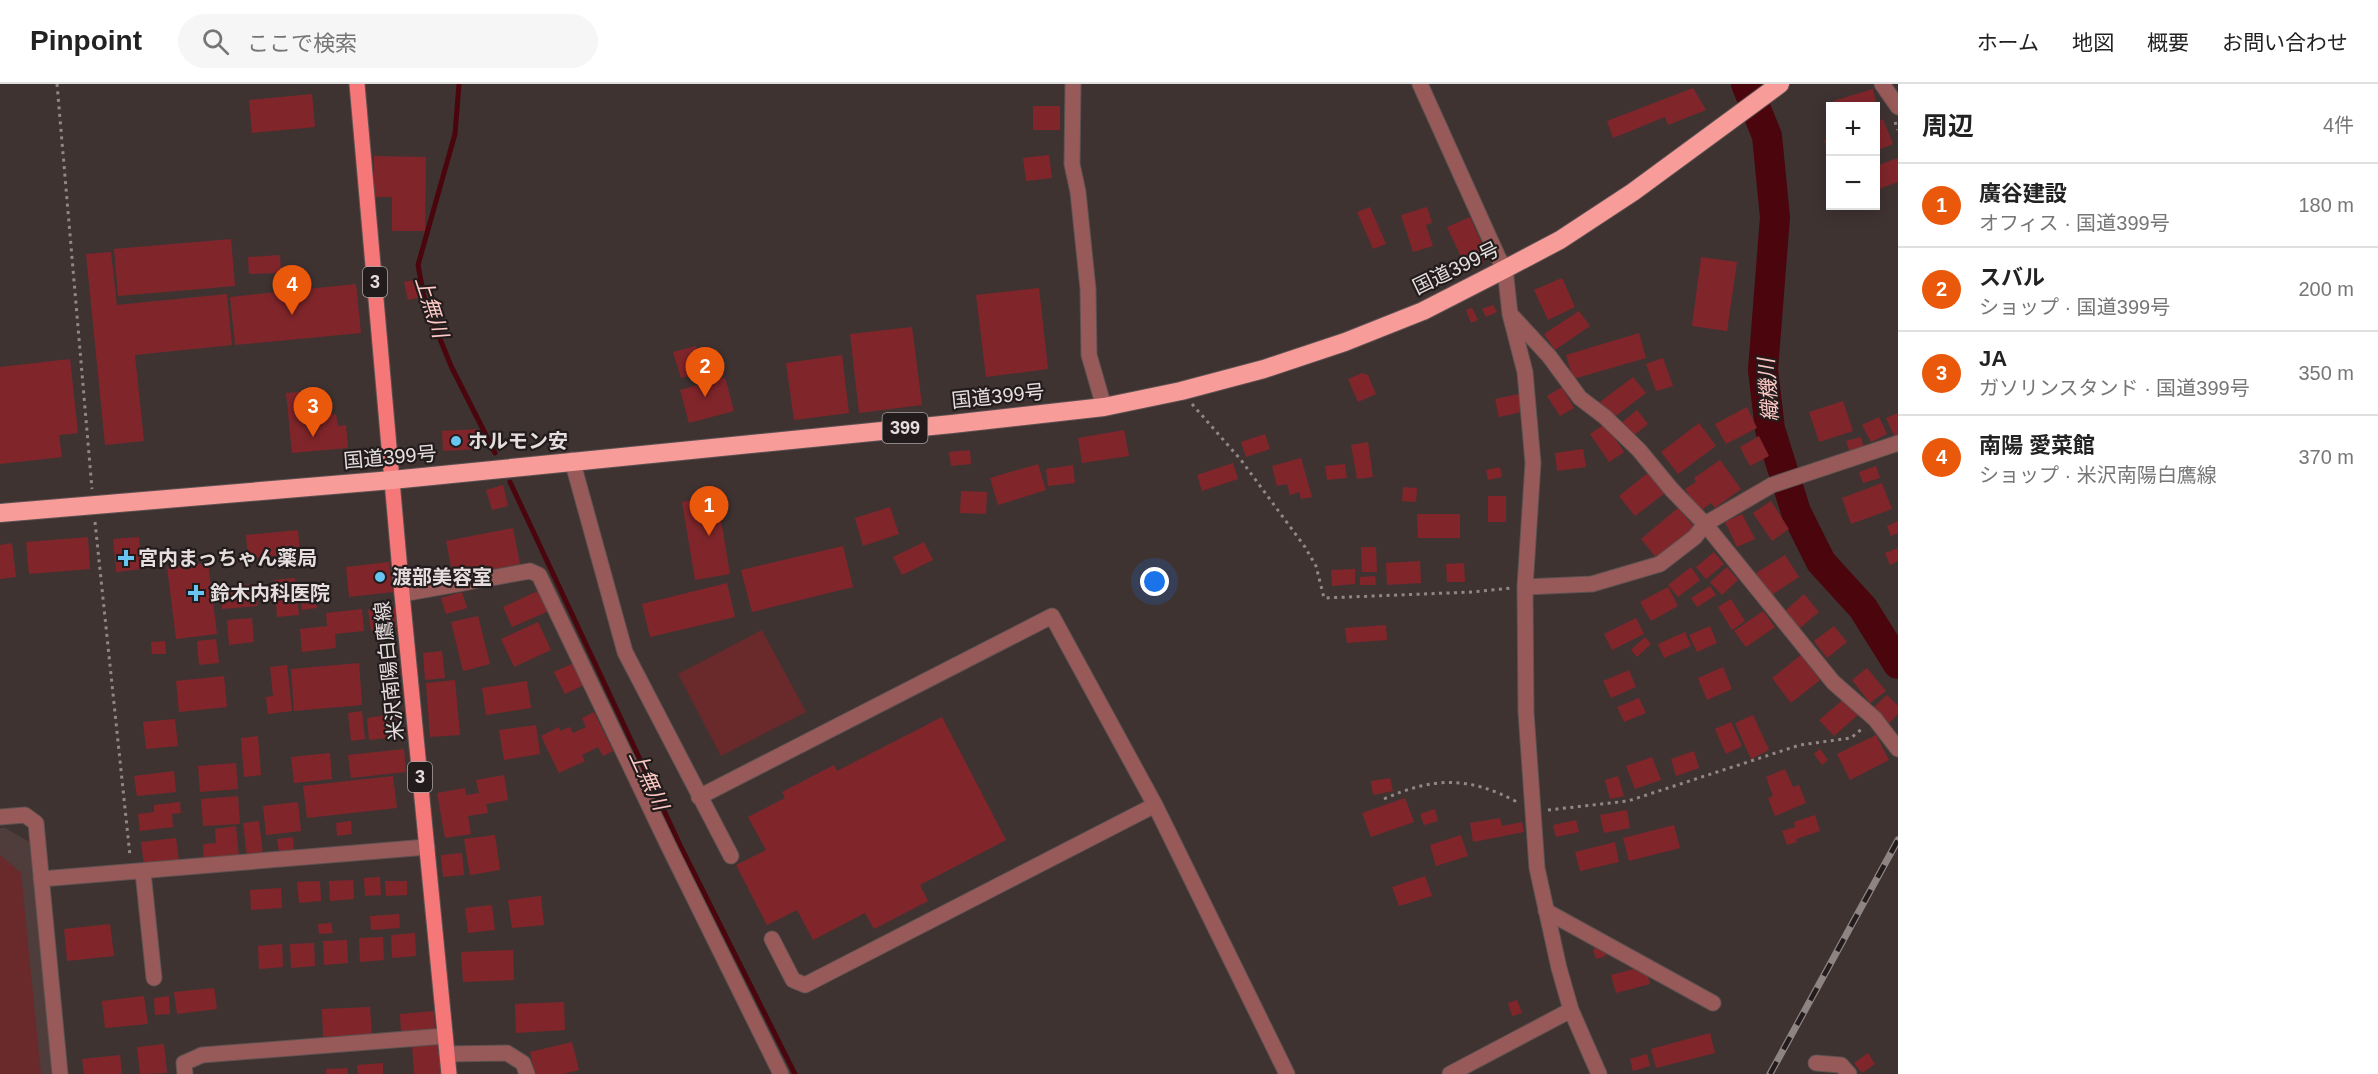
<!DOCTYPE html>
<html lang="ja">
<meta charset="utf-8">
<style>
:root{--surface:#fff;--page:#f6f6f6;--text:#222;--muted:#767676;--line:#e0e0e0;--accent:#ea580c}
body{margin:0;font-family:Arial,"Noto Sans JP",sans-serif;background:var(--page);color:var(--text)}
.controls{position:absolute;right:18px;top:18px;display:grid;overflow:hidden;border-radius:0px;box-shadow:0 3px 15px #0003}
.controls button{width:54px;height:54px;display:grid;place-items:center;padding:0;border:0;border-bottom:2px solid var(--line);background:var(--surface);color:var(--text);font:30px sans-serif}
.you{position:absolute;left:1155px;top:498px;width:21px;height:21px;margin:-15px;border:4px solid #fff;border-radius:50%;background:#1a73e8;box-shadow:0 0 0 9px #1a73e833}
.badge{display:grid;place-items:center;width:39px;height:39px;border-radius:50%;background:var(--accent);color:#fff;font-size:20px;font-weight:700}
.pin{position:absolute;translate:-50% -50px;filter:drop-shadow(0 2px 3px #0008)}
.pin::after{content:'';position:absolute;top:32px;width:21px;height:18px;background:inherit;clip-path:polygon(0 0,100% 0,50% 100%)}
.list{margin:0;padding:0;list-style:none}
h2{display:flex;justify-content:space-between;align-items:center;height:78px;margin:0;padding:0 24px;font-size:26px}
h2 small{font-size:20px;font-weight:400;color:var(--muted)}
.list li{display:grid;grid-template-columns:39px 1fr auto;gap:18px;align-items:center;box-sizing:border-box;height:84px;padding:0 24px;border-top:2px solid var(--line)}
.list b{display:block;font-size:22px;white-space:nowrap}
.list p{margin:0;font-size:20px;white-space:nowrap;color:var(--muted)}
.list em{font-size:20px;font-style:normal;color:var(--muted)}
.icon{flex:none;width:33px;height:33px;fill:none;stroke:currentColor;stroke-width:2;stroke-linecap:round;stroke-linejoin:round}
.map{position:relative;flex:none;width:1898px;height:990px;overflow:hidden}
header{display:flex;align-items:center;gap:36px;box-sizing:border-box;height:84px;padding:0 30px;background:var(--surface);border-bottom:2px solid var(--line)}
header strong{font-size:28px}
nav{display:flex;gap:33px;margin-inline-start:auto;font-size:21px}
.search{width:420px;height:54px;background:var(--page);display:flex;align-items:center;gap:15px;box-sizing:border-box;padding:0 21px;border-radius:33px;color:var(--muted);font-size:22px}
main{display:flex}
aside{flex:1;background:var(--surface)}
.map>svg:first-child{display:block}
.built{fill:#4f3d3c}
.green{fill:#6a292a}
.lines{fill:none;stroke-linecap:round;stroke-linejoin:round}
.stream{stroke:#4a050d;stroke-width:5}
.river{stroke:#4a050d;stroke-width:30}
.building{fill:#80262b}
.minor-casing{stroke:#5d5251;stroke-width:17}
.major-casing{stroke:#5d5251;stroke-width:17}
.highway-casing{stroke:#5d5251;stroke-width:20}
.path{stroke:#918787;stroke-width:3;stroke-dasharray:3 4.5;stroke-linecap:butt}
.minor{stroke:#985a58;stroke-width:15}
.major{stroke:#f67777;stroke-width:15}
.highway{stroke:#f89c9a;stroke-width:18}
.rail-casing{stroke:#8e8483;stroke-width:7}
.rail{stroke:#221c1c;stroke-width:4.5;stroke-dasharray:14;stroke-linecap:butt}
.poi-dot{fill:#68c4f0;stroke:#221c1c;stroke-width:2}
.labels{text-anchor:middle;dominant-baseline:central;stroke-width:4.5;stroke-linejoin:round;paint-order:stroke}
.shield{fill:#221c1c;stroke:#aba4a4;stroke-width:1.5}
.shield-label{font-size:18px;font-weight:bold;fill:#e6dede}
.street-label{font-size:20px;fill:#e6dede;stroke:#221c1c}
.poi-label{font-size:20px;font-weight:bold;fill:#e6dede;stroke:#221c1c;text-anchor:start}
.water-label{font-size:21px;font-style:italic;fill:#ffc9c6;stroke:#221c1c}
</style>
<header>
<strong>Pinpoint</strong>
<div class="search"><svg class="icon" aria-label="search" viewBox="0 0 24 24"><circle cx="10" cy="10" r="6"/><path d="M15 15l6 6"/></svg>ここで検索</div>
<nav><a>ホーム</a><a>地図</a><a>概要</a><a>お問い合わせ</a></nav>
</header>
<main>
<div class="map">
<svg width="1898" height="990" viewBox="0 0 1898 990">
<rect width="100%" height="100%" fill="#3f3332"/>
<path class="built" d="M0 744H5L33 760 53 990H0Z"/>
<path class="green" d="M762 546 806 628 721 672 678 590Z
M0 771 21 789 41 990H0Z"/>
<g class="lines">
<path class="stream" d="M459 0 455 50 418 181 424 213 436 245 451 282 495 369
M510 398 681 763 795 990"/>
<path class="river" d="M1746 0 1767 52 1775 133 1763 286 1770 345 1796 428 1821 478 1863 524 1898 580"/>
</g>
<path class="building" d="M1693 4 1706 26 1668 41 1665 33 1613 54 1607 37Z
M1873 5 1878 25 1876 26V22H1835L1833 17Z
M312 10 315 43 252 49 249 16Z
M1033 22H1060V46H1033Z
M1883 35 1893 60 1876 67V38Z
M1830 54V71H1829L1824 56Z
M1049 71 1052 94 1026 97 1023 74Z
M374 72 426 73 425 147H392V113H374Z
M1898 74V98L1876 106V82Z
M1370 123 1386 160 1373 165 1357 128Z
M1427 123 1432 139 1426 141 1433 162 1413 168 1401 131Z
M1470 133 1489 175 1467 185 1447 143Z
M231 155 235 202 118 212 114 165Z
M111 168 117 221 227 210 232 261 135 271 144 357 105 361 86 170Z
M280 171 281 189 249 190 248 173Z
M1701 173 1737 178 1727 247 1692 242Z
M1562 194 1575 223 1548 236 1534 206Z
M417 195 422 213 408 216 404 198Z
M356 200 361 249 235 261 230 213Z
M1039 204 1048 285 986 293 976 211Z
M1493 221 1497 228 1486 233 1482 225Z
M1472 224 1478 236 1471 239 1466 226Z
M1579 227 1590 242 1555 266 1544 250Z
M912 243 922 321 859 329 850 250Z
M1639 249 1646 274 1573 295 1566 271Z
M696 262 703 288 681 294 673 268Z
M842 271 849 329 794 336 786 279Z
M1663 274 1673 302 1656 307 1646 280Z
M70 275 78 349 59 351 62 373 0 380V283Z
M1362 289 1368 291 1376 310 1358 318 1348 295Z
M725 293 734 327 689 339 680 306Z
M1633 293 1646 309 1613 334 1600 318Z
M1562 303 1574 324 1560 332 1547 312Z
M324 306 327 331 336 330 338 342 346 341 348 364 292 369 286 309Z
M1523 309 1527 327 1499 333 1495 315Z
M1843 317 1853 347 1819 358 1809 328Z
M1747 323 1757 344 1726 360 1715 340Z
M1637 326 1648 340 1632 353 1621 339Z
M1898 329V360L1886 334Z
M1879 333 1887 350 1871 358 1862 341Z
M1699 339 1716 362 1678 390 1661 368Z
M1605 340 1624 368 1609 378 1590 350Z
M478 345 479 365 443 367 442 347Z
M1124 346 1129 372 1082 379 1078 354Z
M1265 350 1270 365 1246 373 1241 358Z
M1759 352 1769 372 1750 382 1740 363Z
M1861 353 1864 365 1850 369 1846 357Z
M1368 358 1373 393 1357 395 1351 361Z
M1583 365 1586 383 1557 387 1555 369Z
M970 366 971 380 951 382 949 368Z
M1301 374 1312 413 1301 415 1299 408 1290 411 1287 400 1277 402 1272 382Z
M1720 376 1741 405 1715 424 1711 419 1700 427 1685 405 1696 398 1694 394Z
M1233 379 1238 395 1202 407 1197 391Z
M1038 380 1046 406 998 421 990 394Z
M1345 380 1347 394 1327 396 1325 382Z
M1073 381 1075 399 1048 402 1046 385Z
M1876 382 1880 394 1863 399 1859 388Z
M1500 383 1502 393 1488 396 1486 386Z
M1649 388 1665 409 1635 432 1619 412Z
M1882 399 1892 425 1851 440 1842 414Z
M503 401 508 422 492 426 486 406Z
M1403 403 1417 404 1416 418 1402 417Z
M961 407 987 408 986 430 960 429Z
M717 412 730 490 695 496 682 418Z
M1488 412H1506V438H1488Z
M1771 417 1789 445 1772 457 1753 429Z
M890 423 899 450 863 462 855 434Z
M1678 424 1697 446 1659 477 1641 455Z
M1417 430H1460V454H1418Z
M1742 430 1755 455 1737 463 1725 438Z
M1898 437V449L1891 452 1887 442Z
M513 444 520 480 453 493 446 457Z
M298 446 300 469 248 475 246 451Z
M88 453 90 485 29 490 26 458Z
M139 453 142 485 116 488 113 455Z
M924 458 933 476 902 491 893 473Z
M12 459 16 493 0 495V461Z
M843 462 853 503 752 528 741 486Z
M1361 463H1376L1377 488H1362Z
M1898 464V477L1890 481 1885 469Z
M1714 468 1724 480 1706 495 1696 483Z
M1785 471 1799 493 1770 512 1756 489Z
M1420 477 1421 499 1387 501 1386 479Z
M389 478 393 508 349 513 346 483Z
M208 479 217 550 176 555 167 483Z
M1464 479 1465 498H1447L1446 480Z
M1691 483 1700 496 1678 513 1668 501Z
M1727 483 1738 496 1722 511 1710 498Z
M1355 485V500L1332 502 1331 486Z
M1375 492 1376 501H1360V493Z
M295 494 299 531 277 533 274 496Z
M314 499 317 524 302 526 298 501Z
M727 499 735 533 650 553 642 520Z
M256 500 258 522 222 525 220 503Z
M1710 502 1716 511 1697 523 1691 514Z
M1668 503 1678 522 1651 537 1640 518Z
M540 506 549 527 512 543 503 523Z
M462 508 467 524 446 530 441 514Z
M1804 510 1819 528 1800 544 1785 527Z
M1731 515 1745 537 1732 546 1718 523Z
M395 523 397 543 371 547 368 526Z
M362 525 364 547 335 550 336 564 302 568 300 545 327 542 326 529Z
M1763 527 1775 543 1746 563 1734 547Z
M478 532 490 580 463 587 451 538Z
M252 534 254 558 229 561 227 536Z
M1636 534 1644 550 1612 566 1604 550Z
M538 538 551 566 514 583 501 555Z
M1386 541 1387 556 1347 559 1345 544Z
M1710 542 1717 559 1697 568 1689 551Z
M1834 542 1847 558 1827 574 1814 557Z
M1685 548 1691 562 1664 574 1658 560Z
M1645 553 1651 560 1637 573 1631 566Z
M216 555 219 579 199 581 197 557Z
M165 557 166 570H152L151 558Z
M442 567 445 594 425 596 423 569Z
M1801 571 1820 596 1791 619 1772 594Z
M359 579 362 621 294 627 291 585Z
M574 579 584 601 565 610 554 588Z
M287 581 292 627 268 630 266 613 273 612 270 583Z
M1723 583 1732 605 1707 616 1698 594Z
M1867 584 1886 607 1870 619 1852 596Z
M1629 586 1636 603 1611 614 1603 597Z
M224 592 227 623 179 628 176 597Z
M455 596 460 651 430 653 426 599Z
M527 597 531 624 486 631 482 604Z
M1887 611 1898 622V630L1889 639 1874 623Z
M1639 614 1646 629 1624 638 1617 623Z
M1845 614 1859 630 1834 652 1819 636Z
M362 627 365 655 351 657 348 629Z
M594 628 613 667 603 672 598 663 582 671 585 677 559 689 541 652 559 643 560 647 570 643 573 649 586 643 582 634Z
M394 630 397 653 369 656 367 634Z
M1753 631 1769 666 1751 675 1735 639Z
M942 633 1006 756 920 801 928 817 874 845 865 829 813 856 797 826 767 841 736 781 766 766 748 733 785 714 782 708 834 681 837 687Z
M175 635 178 662 146 665 143 638Z
M1731 638 1742 662 1726 670 1715 645Z
M536 641 540 670 504 676 499 646Z
M1876 651 1889 676 1850 696 1837 670Z
M258 652 261 691 244 693 241 654Z
M404 665 406 688 351 694 348 671Z
M1820 665 1828 676 1822 681 1814 670Z
M1694 667 1699 684 1676 692 1671 675Z
M330 669 332 695 294 699 291 673Z
M1652 673 1661 696 1635 705 1626 682Z
M236 679 238 705 200 708 198 682Z
M1785 685 1793 703 1799 701 1806 719 1775 732 1768 714 1773 712 1766 693Z
M174 687 176 708 137 712 134 692Z
M504 691 508 716 486 720 488 729 468 732 471 750 445 754 437 709 465 704 466 711 479 709 476 696Z
M393 692 397 724 307 734 303 702Z
M1618 692 1624 712 1610 715 1605 696Z
M1390 694 1393 707 1373 711 1371 697Z
M238 712 240 740 203 742 201 715Z
M1405 714 1414 738 1371 753 1362 729Z
M180 718 181 729 172 730 173 743 140 747 138 730 154 728V721Z
M298 718 301 747 266 751 263 722Z
M1435 725 1438 737 1424 741 1420 730Z
M1627 726 1630 744 1604 749 1600 731Z
M1815 731 1820 747 1796 755 1797 758 1787 761 1782 747 1795 743 1794 738Z
M1500 734 1502 742 1522 738 1524 748 1473 758 1470 739Z
M1576 736 1579 748 1556 753 1553 741Z
M259 737 263 771 247 773 243 739Z
M351 737 352 750 337 752 336 739Z
M1674 741 1680 764 1629 777 1623 754Z
M236 742 239 773 204 777 203 760 216 759 215 745Z
M495 751 500 786 470 791 464 755Z
M1461 751 1468 772 1436 782 1430 761Z
M293 753 294 766 279 768 277 755Z
M176 754 179 777 144 781 141 758Z
M1615 758 1619 778 1580 787 1575 768Z
M462 769 464 791 443 793 441 771Z
M1425 792 1432 812 1399 822 1392 803Z
M380 793 381 811 365 812 364 794Z
M353 796 354 815 330 817 329 797Z
M320 797 321 817 299 819 297 798Z
M385 797H407V811L386 812Z
M281 804 282 824 251 826 250 806Z
M541 812 544 841 512 844 508 816Z
M492 821 495 846 468 849 465 824Z
M399 830 400 844 371 846 370 832Z
M331 839 333 849 319 850 318 840Z
M110 840 114 872 67 877 64 845Z
M415 849 416 872 392 874 391 851Z
M383 853 384 876 360 878 359 854Z
M347 856 348 879 324 881 323 857Z
M314 859 315 882 291 884 290 860Z
M282 860 283 883 259 885 258 862Z
M1603 862 1606 872 1596 875 1593 865Z
M513 866 514 896 463 898 461 868Z
M1645 882 1650 900 1616 909 1611 891Z
M214 904 217 925 177 930 174 908Z
M144 912 148 940 105 944 102 917Z
M169 912 170 930 155 931 154 914Z
M1517 916 1522 929 1512 932 1508 919Z
M564 918 565 946 516 949 515 920Z
M370 923 372 951 323 953 322 925Z
M434 927 435 946 401 948 400 930Z
M1710 949 1715 969 1656 984 1651 965Z
M572 958 579 986 563 990H535L530 968Z
M442 959 444 990H414L412 961Z
M164 960 167 989 140 990 137 963Z
M1868 969 1875 980 1862 989 1854 979Z
M1647 970 1650 982 1633 987 1630 975Z
M120 971 122 990H84L82 975Z
M383 979V990H358L357 981Z
M347 984 348 990H326V985Z"/>
<g class="lines">
<defs>
<path id="minor" d="M1073 0 1072 80 1078 108 1088 205 1089 271 1104 323
M1420 0 1498 173 1505 185 1510 230 1525 288 1533 379 1525 503 1526 628 1537 784 1559 884 1571 926 1599 990
M1882 0 1898 23
M1512 232 1549 272 1580 314 1605 333 1639 366 1672 406 1705 440 1833 598 1875 635 1898 665
M572 376 625 568 731 772
M1525 503 1592 500 1660 480 1695 453 1705 440 1772 401 1898 359
M402 510 530 487 539 491 667 759 781 990
M699 713 1052 532 1155 721 1287 990
M0 733 25 731 36 739 60 990
M143 788 154 894
M41 795 427 763
M1546 827 1713 919
M772 855 793 896 805 901 1155 721
M447 970 507 969 523 979 527 990
M1816 979 1841 981 1849 990
M185 990 184 979 202 971 445 952
M1450 990 1571 926"/>
<path id="major" d="M357 0 402 510 449 990"/>
<path id="highway" d="M0 429 392 396 952 340 1104 323 1181 307 1264 285 1345 258 1423 227 1505 185 1560 156 1633 108 1780 0"/>
</defs>
<use href="#minor" class="minor-casing"/>
<use href="#major" class="major-casing"/>
<use href="#highway" class="highway-casing"/>
<path class="path" d="M57 0 92 405
M1895 38 1898 46
M1192 320 1241 376 1305 463 1316 482 1324 514 1473 508 1511 504
M95 438 130 772
M1384 715C1433 693 1469 692 1517 718
M1548 726 1628 717 1800 661 1851 654 1864 643"/>
<use href="#minor" class="minor"/>
<use href="#major" class="major"/>
<use href="#highway" class="highway"/>
<defs>
<path id="rail" d="M1770 990 1898 756"/>
</defs>
<use href="#rail" class="rail-casing"/>
<use href="#rail" class="rail"/>
</g>
<g class="poi-dot">
<circle cx="456" cy="357" r="6"/>
<path d="M123 465h6v6h6v6h-6v6h-6v-6h-6v-6h6z"/>
<circle cx="380" cy="493" r="6"/>
<path d="M193 500h6v6h6v6h-6v6h-6v-6h-6v-6h6z"/>
</g>
<g class="labels">
<g class="shield">
<rect x="363" y="183" width="24" height="30" rx="4.5"/>
<rect x="882.5" y="329" width="45" height="30" rx="4.5"/>
<rect x="408" y="678" width="24" height="30" rx="4.5"/>
</g>
<g class="shield-label">
<text x="375" y="198">3</text>
<text x="905" y="344">399</text>
<text x="420" y="693">3</text>
</g>
<g class="street-label">
<text transform="translate(1456 184) rotate(-26)">国道399号</text>
<text transform="translate(998 312) rotate(-6)">国道399号</text>
<text transform="translate(390 373) rotate(-5)">国道399号</text>
<text transform="translate(389 587) rotate(-96)">米沢南陽白鷹線</text>
</g>
<g class="poi-label">
<text x="468" y="357">ホルモン安</text>
<text x="138" y="474">宮内まっちゃん薬局</text>
<text x="392" y="493">渡部美容室</text>
<text x="210" y="509">鈴木内科医院</text>
</g>
<g class="water-label">
<text transform="translate(432 223) rotate(72)">上無川</text>
<text transform="translate(1768 306) rotate(-94)">織機川</text>
<text transform="translate(649 696) rotate(65)">上無川</text>
</g>
</g>
</svg>
<div class="controls">
<button>+</button>
<button>−</button>
</div>
<div class="you"></div>
<div class="pin badge" style="left:709px;top:452px">1</div>
<div class="pin badge" style="left:705px;top:313px">2</div>
<div class="pin badge" style="left:313px;top:353px">3</div>
<div class="pin badge" style="left:292px;top:231px">4</div>
</div>
<aside>
<h2>周辺<small>4件</small></h2>
<ul class="list">
<li><span class="badge">1</span><div><b>廣谷建設</b><p>オフィス · 国道399号</p></div><em>180 m</em></li>
<li><span class="badge">2</span><div><b>スバル</b><p>ショップ · 国道399号</p></div><em>200 m</em></li>
<li><span class="badge">3</span><div><b>JA</b><p>ガソリンスタンド · 国道399号</p></div><em>350 m</em></li>
<li><span class="badge">4</span><div><b>南陽 愛菜館</b><p>ショップ · 米沢南陽白鷹線</p></div><em>370 m</em></li>
</ul>
</aside>
</main>
